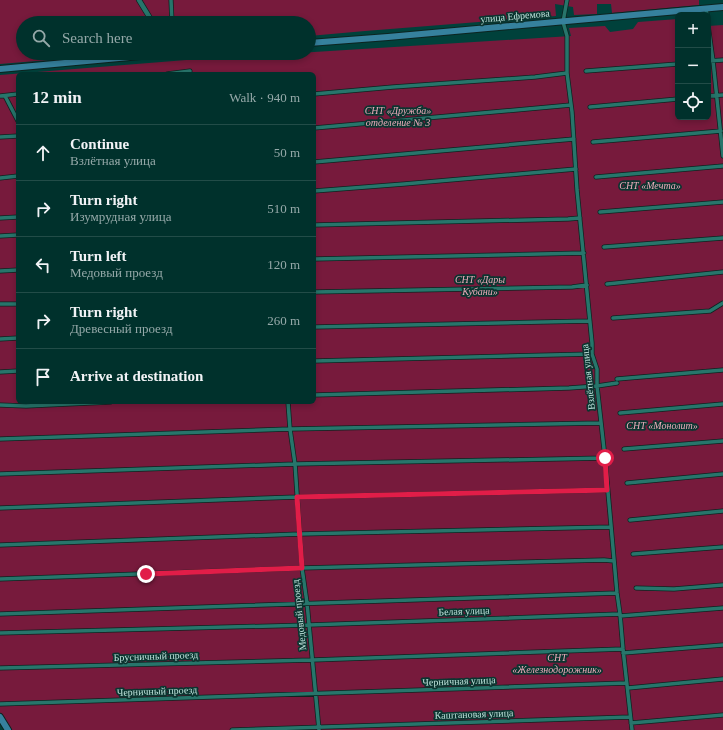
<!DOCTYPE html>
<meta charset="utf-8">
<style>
:root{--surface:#00312c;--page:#0e3d38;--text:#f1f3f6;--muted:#95a9a9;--line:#224c48}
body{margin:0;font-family:"Times New Roman",serif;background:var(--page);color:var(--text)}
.controls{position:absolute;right:12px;top:12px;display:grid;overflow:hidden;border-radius:6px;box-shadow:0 2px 6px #0003}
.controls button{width:36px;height:36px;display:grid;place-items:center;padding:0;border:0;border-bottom:1px solid var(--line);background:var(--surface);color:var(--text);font:20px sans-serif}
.stop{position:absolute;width:12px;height:12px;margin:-9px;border:3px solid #e11d48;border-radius:50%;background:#fff}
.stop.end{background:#e11d48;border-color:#fff;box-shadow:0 1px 4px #0008}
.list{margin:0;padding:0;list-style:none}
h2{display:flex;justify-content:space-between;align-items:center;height:52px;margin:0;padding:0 16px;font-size:17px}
h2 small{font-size:13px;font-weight:400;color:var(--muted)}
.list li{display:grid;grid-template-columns:26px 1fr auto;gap:12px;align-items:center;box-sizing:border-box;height:56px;padding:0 16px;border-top:1px solid var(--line)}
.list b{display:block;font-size:15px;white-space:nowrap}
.list p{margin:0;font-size:13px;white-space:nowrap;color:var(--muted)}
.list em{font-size:13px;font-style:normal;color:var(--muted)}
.icon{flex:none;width:22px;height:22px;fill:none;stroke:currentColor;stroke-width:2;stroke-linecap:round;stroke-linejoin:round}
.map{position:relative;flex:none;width:723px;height:730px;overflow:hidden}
.search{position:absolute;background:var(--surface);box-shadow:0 2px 6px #0003;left:16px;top:16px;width:300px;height:44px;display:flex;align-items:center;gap:10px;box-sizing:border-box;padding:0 14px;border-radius:22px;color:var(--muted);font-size:15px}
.panel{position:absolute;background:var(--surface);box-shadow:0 2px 6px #0003;left:16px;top:72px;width:300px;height:332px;border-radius:6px}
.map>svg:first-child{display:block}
.green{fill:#771a3c;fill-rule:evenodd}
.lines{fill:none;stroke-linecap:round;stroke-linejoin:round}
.minor-casing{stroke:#0c2420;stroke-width:5}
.tertiary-casing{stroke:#0c2420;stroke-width:6}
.primary-casing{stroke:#0c2420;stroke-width:8}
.minor{stroke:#27756b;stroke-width:3.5}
.tertiary{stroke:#27756b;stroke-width:4.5}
.primary{stroke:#36819d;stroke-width:6}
.route{stroke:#e11d48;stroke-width:5}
.labels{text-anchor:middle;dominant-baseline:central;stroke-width:3.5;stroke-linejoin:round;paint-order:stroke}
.street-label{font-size:10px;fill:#bee2db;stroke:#0b3530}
.park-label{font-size:10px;font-style:italic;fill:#ecabba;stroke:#0b3530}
</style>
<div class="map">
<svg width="723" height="730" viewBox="0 0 723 730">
<rect width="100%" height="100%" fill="#00413b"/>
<path class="green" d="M0 0H138L151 23H23V53H133L0 64Z
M140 0H699V5L612 13 611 4H597V14L574 15 573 7 555 4 556 16 365 31 309 36V23H154Z
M678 19V117H708V26L723 25V730H8L0 717V75L186 60 571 36 569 28 605 26 610 32 633 29 638 22ZM18 74H314V402H18Z"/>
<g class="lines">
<defs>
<path id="minor" d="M171 0 172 23
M567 0 563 22 567 36V73L572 112 577 190 592 343V354L597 369V386L605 458 617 593 620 614 623 649 632 730
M706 9 707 15
M708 25 713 61 723 156
M708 61 723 60
M586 71 678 64
M167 74 190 71
M314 94 393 87 535 77 567 73
M0 96 18 94
M5 96 18 121
M708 96 723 95
M590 107 678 99
M314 128 571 105
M0 137 18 136
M593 142 721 131
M314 162 574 139
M596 177 723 166
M0 178 18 176
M314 191 404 184 576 169
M600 212 723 202
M0 218 18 217
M314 225 568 219 580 218
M0 236 18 235
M604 247 723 238
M314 259 584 253
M0 271 18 270
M607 284 723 272
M314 292 572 287 587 285
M0 304H18
M613 318 710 311 723 303
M314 327 590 321
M0 339 18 338
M314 361 592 354
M0 372 18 371
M617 379 723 370
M314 395 569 388 597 386 617 383
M288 402 290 429 295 464 302 568 307 603 319 730
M0 405 26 406 111 402
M620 413 723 404
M0 439 290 429 601 423
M624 449 723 441
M0 474 295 464 605 458
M627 483 723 474
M0 508 297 497 607 490
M630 520 723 511
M0 545 300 534 611 527
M633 554 723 547
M0 579 302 568 604 560 614 561
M636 588 674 589 723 585
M0 614 617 593
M620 616 723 608
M0 633 309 625 620 614
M623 653 723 645
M0 668 312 660 623 649
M628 688 723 679
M0 704 627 683
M631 723 723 715
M232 730 630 717"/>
<path id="tertiary" d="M139 0 153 23"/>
<path id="primary" d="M309 43 388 37 723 7
M0 69 173 53
M0 717 8 730"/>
</defs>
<use href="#minor" class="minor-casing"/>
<use href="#tertiary" class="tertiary-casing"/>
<use href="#primary" class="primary-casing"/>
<use href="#minor" class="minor"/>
<use href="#tertiary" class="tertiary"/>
<use href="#primary" class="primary"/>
</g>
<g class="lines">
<path class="route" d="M146 574 302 568 297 497 607 490 605 458"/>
</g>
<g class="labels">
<g class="street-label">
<text transform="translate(515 16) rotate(-5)">улица Ефремова</text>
<text transform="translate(588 377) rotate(-96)">Взлётная улица</text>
<text transform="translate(464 611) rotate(-2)">Белая улица</text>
<text transform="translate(299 615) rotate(-96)">Медовый проезд</text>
<text transform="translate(156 656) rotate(-2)">Брусничный проезд</text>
<text transform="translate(459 681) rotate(-2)">Черничная улица</text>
<text transform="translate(157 691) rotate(-2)">Черничный проезд</text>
<text transform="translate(474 714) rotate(-2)">Каштановая улица</text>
</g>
<g class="park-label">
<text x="398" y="110">СНТ «Дружба»<tspan x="398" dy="12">отделение № 3</tspan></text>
<text x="650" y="185">СНТ «Мечта»</text>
<text x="480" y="279">СНТ «Дары<tspan x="480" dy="12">Кубани»</tspan></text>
<text x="662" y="425">СНТ «Монолит»</text>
<text x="557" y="657">СНТ<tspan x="557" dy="12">«Железнодорожник»</tspan></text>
</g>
</g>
</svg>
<div class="controls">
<button>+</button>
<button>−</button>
<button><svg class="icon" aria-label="locate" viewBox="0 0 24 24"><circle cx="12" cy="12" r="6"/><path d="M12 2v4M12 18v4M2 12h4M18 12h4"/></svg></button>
</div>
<div class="stop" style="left:605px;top:458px"></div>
<div class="stop end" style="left:146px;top:574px"></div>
<div class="search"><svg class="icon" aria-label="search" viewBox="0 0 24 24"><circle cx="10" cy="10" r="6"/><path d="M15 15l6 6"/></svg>Search here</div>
<section class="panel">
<h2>12 min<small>Walk · 940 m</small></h2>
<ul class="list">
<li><svg class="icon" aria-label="ahead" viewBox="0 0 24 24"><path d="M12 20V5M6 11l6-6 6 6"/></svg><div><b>Continue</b><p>Взлётная улица</p></div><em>50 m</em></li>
<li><svg class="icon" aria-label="right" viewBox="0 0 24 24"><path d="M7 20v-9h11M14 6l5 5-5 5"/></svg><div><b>Turn right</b><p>Изумрудная улица</p></div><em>510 m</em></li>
<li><svg class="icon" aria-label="left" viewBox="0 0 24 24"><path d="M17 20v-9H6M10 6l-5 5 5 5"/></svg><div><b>Turn left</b><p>Медовый проезд</p></div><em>120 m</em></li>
<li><svg class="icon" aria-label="right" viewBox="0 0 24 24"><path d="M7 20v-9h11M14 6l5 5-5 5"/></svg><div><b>Turn right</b><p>Древесный проезд</p></div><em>260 m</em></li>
<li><svg class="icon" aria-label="arrive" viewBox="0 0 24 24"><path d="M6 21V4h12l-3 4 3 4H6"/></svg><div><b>Arrive at destination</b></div></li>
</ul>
</section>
</div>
